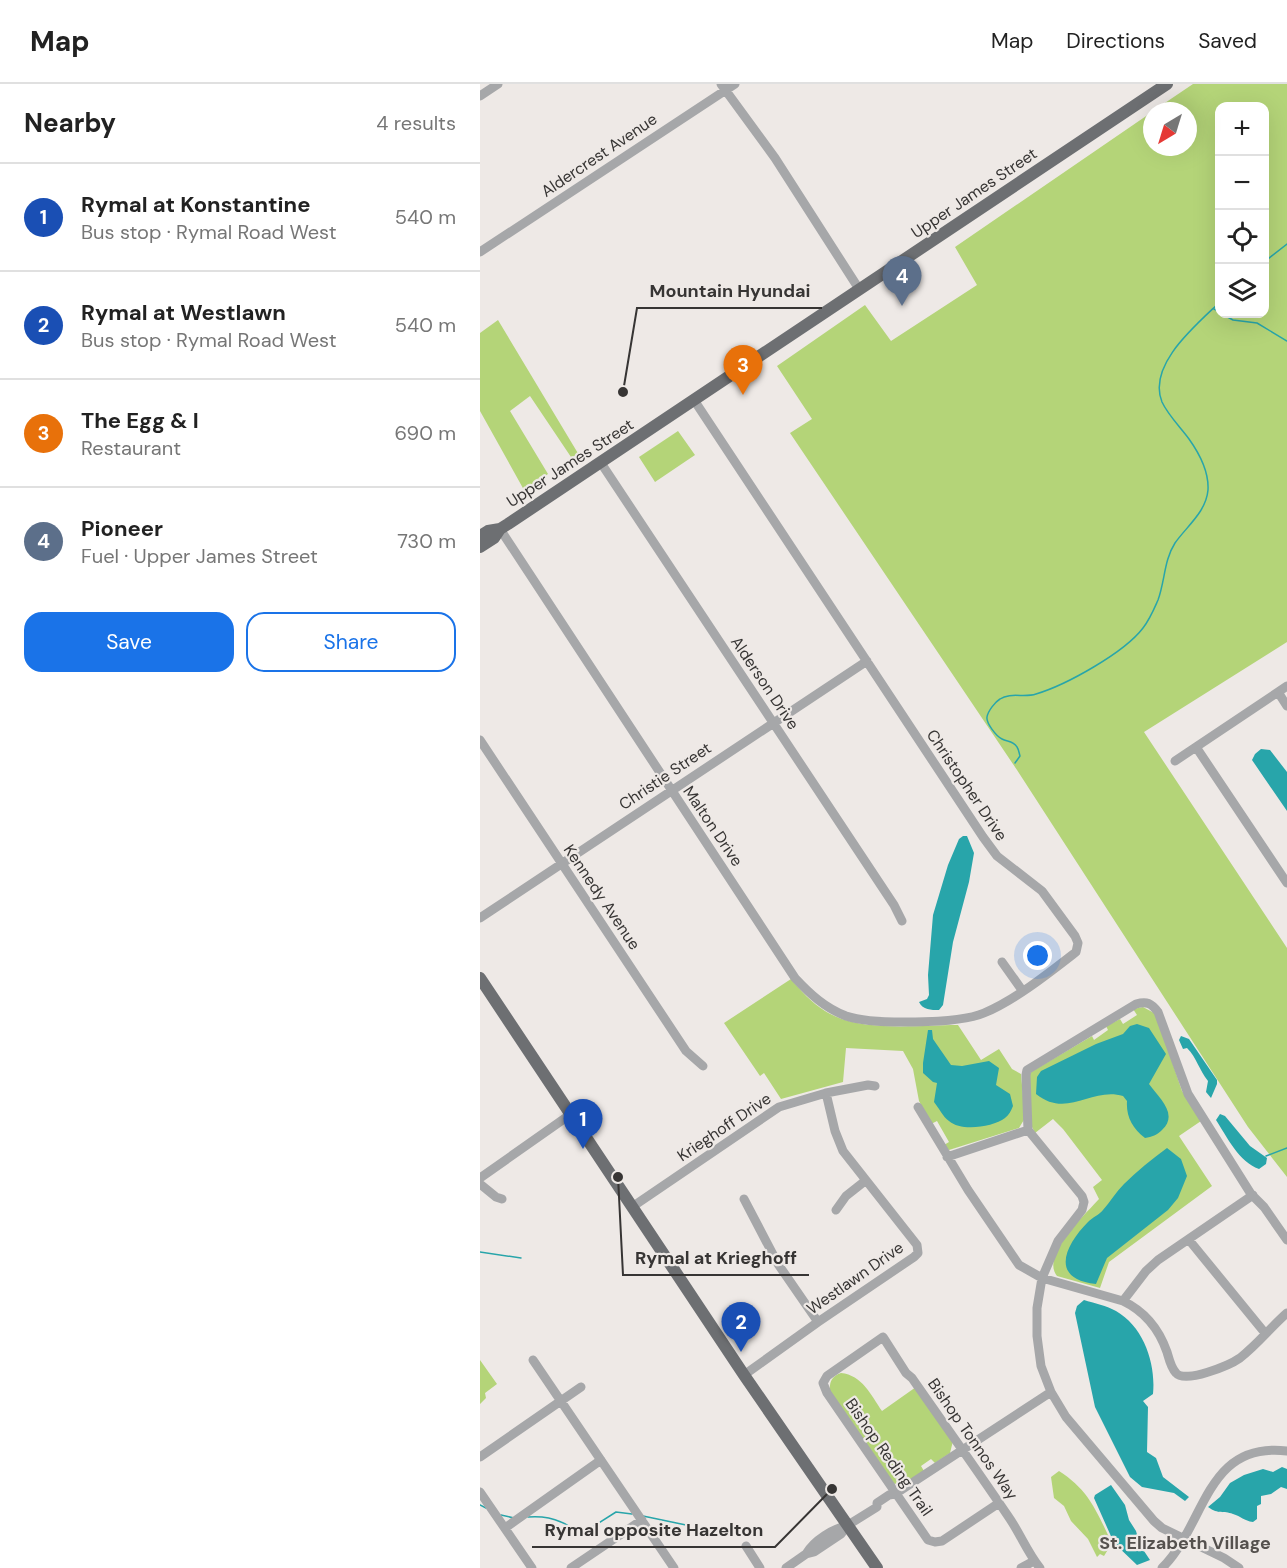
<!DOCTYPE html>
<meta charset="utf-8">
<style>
:root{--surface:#fff;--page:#f2f2f2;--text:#222;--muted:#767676;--line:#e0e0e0;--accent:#1a73e8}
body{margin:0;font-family:"DM Sans",sans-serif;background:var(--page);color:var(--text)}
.controls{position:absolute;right:18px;top:18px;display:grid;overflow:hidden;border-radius:12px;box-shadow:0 6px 24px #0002}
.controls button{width:54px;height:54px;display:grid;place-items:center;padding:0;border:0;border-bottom:2px solid var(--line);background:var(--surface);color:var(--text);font:30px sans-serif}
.compass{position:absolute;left:663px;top:18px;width:54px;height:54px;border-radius:50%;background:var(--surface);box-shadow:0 6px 24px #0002;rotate:218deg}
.you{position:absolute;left:558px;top:872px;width:21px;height:21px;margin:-15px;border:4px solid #fff;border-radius:50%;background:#1a73e8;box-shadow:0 0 0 9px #1a73e833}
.badge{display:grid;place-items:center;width:39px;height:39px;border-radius:50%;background:var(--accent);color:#fff;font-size:20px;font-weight:700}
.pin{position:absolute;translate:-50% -50px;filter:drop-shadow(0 2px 3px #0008)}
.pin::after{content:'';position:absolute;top:32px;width:21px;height:18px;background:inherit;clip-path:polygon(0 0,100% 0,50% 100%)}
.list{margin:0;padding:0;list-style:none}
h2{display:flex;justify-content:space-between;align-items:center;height:78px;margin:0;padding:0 24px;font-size:26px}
h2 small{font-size:20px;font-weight:400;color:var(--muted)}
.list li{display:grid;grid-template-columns:39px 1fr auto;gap:18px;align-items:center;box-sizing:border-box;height:108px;padding:0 24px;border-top:2px solid var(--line)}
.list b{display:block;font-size:22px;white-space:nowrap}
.list p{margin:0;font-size:20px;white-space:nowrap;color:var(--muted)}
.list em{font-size:20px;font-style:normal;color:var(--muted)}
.actions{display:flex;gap:12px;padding:18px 24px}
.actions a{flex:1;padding:14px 0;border:2px solid var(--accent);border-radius:18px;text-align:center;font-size:21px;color:var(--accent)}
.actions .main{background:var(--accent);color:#fff}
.icon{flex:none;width:33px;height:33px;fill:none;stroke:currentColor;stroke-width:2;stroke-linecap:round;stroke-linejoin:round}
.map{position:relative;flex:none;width:807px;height:1484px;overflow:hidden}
header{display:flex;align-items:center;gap:36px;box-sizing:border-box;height:84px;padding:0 30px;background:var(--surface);border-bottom:2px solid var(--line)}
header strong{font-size:28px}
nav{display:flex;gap:33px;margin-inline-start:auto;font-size:21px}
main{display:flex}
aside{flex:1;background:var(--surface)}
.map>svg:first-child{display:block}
.green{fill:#b4d478;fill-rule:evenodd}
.water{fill:#28a5aa}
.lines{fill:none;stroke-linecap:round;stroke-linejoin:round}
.stream{stroke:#28a5aa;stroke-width:1.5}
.minor{stroke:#a6a7a9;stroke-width:9}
.major{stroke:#6d6f72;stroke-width:12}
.labels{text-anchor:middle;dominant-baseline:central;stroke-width:4.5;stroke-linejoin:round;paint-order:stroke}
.street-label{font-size:16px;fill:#373534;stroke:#eee9e6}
.neighbourhood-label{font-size:18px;font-weight:bold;fill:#55514e;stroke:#eee9e6}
.leader{fill:none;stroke:#373534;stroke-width:2}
.callout-dot{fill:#373534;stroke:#eee9e6;stroke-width:2}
.callout-label{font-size:18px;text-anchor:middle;font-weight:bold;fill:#373534;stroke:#eee9e6;stroke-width:4.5;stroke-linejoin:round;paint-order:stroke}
</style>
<header>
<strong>Map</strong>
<nav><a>Map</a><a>Directions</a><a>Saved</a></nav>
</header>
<main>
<aside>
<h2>Nearby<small>4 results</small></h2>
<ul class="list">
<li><span class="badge" style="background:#1a4fb4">1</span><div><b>Rymal at Konstantine</b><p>Bus stop · Rymal Road West</p></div><em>540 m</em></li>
<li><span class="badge" style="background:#1a4fb4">2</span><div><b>Rymal at Westlawn</b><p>Bus stop · Rymal Road West</p></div><em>540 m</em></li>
<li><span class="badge" style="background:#e8710a">3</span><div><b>The Egg &amp; I</b><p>Restaurant</p></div><em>690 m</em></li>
<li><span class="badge" style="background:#5c6f8a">4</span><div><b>Pioneer</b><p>Fuel · Upper James Street</p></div><em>730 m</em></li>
</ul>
<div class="actions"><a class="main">Save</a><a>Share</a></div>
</aside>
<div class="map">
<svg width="807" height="1484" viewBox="0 0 807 1484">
<rect width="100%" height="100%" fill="#eee9e6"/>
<path class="green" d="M713 0H807V558L664 648 807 864V1093L768 1043 537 686 310 349 332 335 297 282 385 221 411 257 497 201 475 163 672 28V63H708V27H673ZM740 22H784V230H740Z
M18 236 99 371 91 373 50 312 30 327 68 390 44 406 0 327V249Z
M198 347 215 371 175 398 159 373Z
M311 895C321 907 331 918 345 927 380 949 437 941 478 941L501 976 519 965 532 985 541 990 545 1034 539 1044 469 1066 464 1061 469 1058 457 1037 451 1040 439 1017 433 985 423 967 366 964 363 998 301 1015 284 989 280 992 244 939Z
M663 923 676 930 702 1007 721 1037 699 1052 732 1102 629 1178 620 1204 577 1192C560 1171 606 1130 619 1115L613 1103 622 1096 583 1045 573 1035 555 1049 552 1043 548 995 551 988 612 952 614 956 628 946 626 942 640 935 643 940 657 931 653 925Z
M0 1276 17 1300 5 1309 6 1314 0 1320Z
M361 1289C382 1291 391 1311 402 1327L436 1303 473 1357 470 1369 455 1379 451 1375 441 1382 444 1387C434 1393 422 1405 411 1398L350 1308C349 1298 352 1292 361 1289Z
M579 1387C610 1407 616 1427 632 1459L624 1472 620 1470 617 1473 608 1455 591 1437 584 1422 574 1414 571 1393Z"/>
<path class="water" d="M781 665 790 666 807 688V727L772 676 775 670Z
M483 752H487L494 769 489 798 473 858 463 921 459 926C451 926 443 926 439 918L447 915 449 911 448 891 453 831 468 781 479 755Z
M657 940 669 944 686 970 669 1000C679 1014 699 1030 682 1046 677 1051 672 1053 665 1054 652 1044 646 1032 647 1017L643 1012C611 1003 587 1035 556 1010L557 993 561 987 616 960 643 950 650 942Z
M448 946H452L453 955 471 981 482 982 509 977 519 984 516 1001 530 1010 533 1022C531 1027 529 1031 525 1034 513 1043 481 1048 469 1037 463 1033 459 1024 454 1018L457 999 453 998 443 989V979Z
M701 952 709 955 737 996V1000L731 1014 726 1008 728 997C719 986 717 974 707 964L703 965 699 956Z
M740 1030 745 1032 770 1062 787 1074 786 1080 779 1085C759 1078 747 1053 736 1036Z
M687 1064 701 1075 707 1092 698 1114 688 1126 627 1174 616 1200C569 1195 585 1161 608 1138 613 1133 619 1131 623 1126 630 1118 636 1108 644 1100 657 1087 672 1075 687 1064Z
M604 1216C614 1219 627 1222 636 1227 664 1243 676 1280 673 1310L663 1317 668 1323 667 1368 676 1374 683 1393 709 1413 705 1417 694 1409 662 1403 650 1393 615 1323 595 1229 597 1222Z
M802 1383 807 1385V1405L801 1403 791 1410 781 1412V1420L777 1422V1435L773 1438C764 1437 761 1432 753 1430 743 1426 739 1431 728 1423L740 1413 750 1399 764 1391 783 1385 793 1388Z
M631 1401 645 1421 649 1436 656 1447 660 1461 670 1476 657 1481 634 1459 614 1414 615 1411Z"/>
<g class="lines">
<path class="stream" d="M784 178 807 160
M734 225 740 228
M742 230 753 236 777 239 807 257
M535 679 540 672C539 669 539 666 537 663 533 656 527 658 522 655 516 652 506 639 507 633 508 627 515 618 520 615 530 608 545 614 556 610 586 601 644 569 663 544 670 535 674 525 678 516 685 497 684 476 695 459 707 442 726 428 728 406 729 388 719 369 709 355 701 344 688 331 682 318 667 281 716 241 740 218
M786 1072 807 1064
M0 1168 41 1174
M0 1421 6 1424
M21 1431 34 1434
M163 1432 206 1441
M48 1433C60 1432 70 1433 81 1438 89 1441 94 1447 103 1449L136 1428 152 1430"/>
<path class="minor" d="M241 0 295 74 379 205
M0 12 18 0
M0 168 255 0
M121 379 414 821 422 837
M20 445 315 894C330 910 345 924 366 932 392 941 479 940 504 929 535 916 569 889 596 868L598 859 595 852 562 807 517 772 503 753 214 316
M798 608 807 622
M0 656 206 967 223 982
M716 663 807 799
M695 677 807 602
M0 834 387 577
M522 878 542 906
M438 1023 488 1106 539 1181 562 1194 643 1217C666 1228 679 1245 687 1268 689 1275 691 1284 696 1289 705 1300 750 1281 760 1274 777 1261 791 1243 807 1229
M548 1046 602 1112 604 1118 602 1126 578 1157 562 1194 557 1224V1252L561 1282 571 1308 586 1333 674 1437 682 1444 744 1474 759 1484
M548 1046 546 991 547 986 656 920C667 917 671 919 678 928L708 1010 771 1110 784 1123 807 1156
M467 1073 548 1046
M0 1094 91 1030
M0 1100 16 1113 22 1115
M264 1115 298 1180 338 1238
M152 1123 299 1023 346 1009 388 1001 395 1002
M356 1126 366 1112 385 1097
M709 1156 785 1249
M643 1217 666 1187 678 1176 773 1111
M53 1276 194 1484
M264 1291 338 1238 434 1173 438 1169 437 1161 363 1067 355 1047 346 1009
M0 1373 101 1303
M0 1408 52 1484
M519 1419 462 1457 455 1458 448 1456 347 1309 343 1299 347 1292 403 1253 426 1289 432 1294C464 1340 497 1386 528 1432 540 1449 547 1468 560 1484
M25 1444 121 1376
M266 1462 280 1484
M326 1470C334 1456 353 1445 368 1441
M91 1484 162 1436
M306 1484 326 1470 334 1468 361 1450 368 1441 397 1423V1419L409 1411 415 1410 571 1308
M541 1484 554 1477
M682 1484C726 1441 725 1357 807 1367"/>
<path class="major" d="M0 452 8 447 20 445
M0 463 14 454 20 445 28 440 687 0
M0 894 264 1291 397 1484"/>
</g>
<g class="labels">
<g class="street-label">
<text transform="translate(119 71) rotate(-34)">Aldercrest Avenue</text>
<text transform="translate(494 109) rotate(-34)">Upper James Street</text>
<text transform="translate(90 379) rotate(-33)">Upper James Street</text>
<text transform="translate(285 599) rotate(56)">Alderson Drive</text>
<text transform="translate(185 692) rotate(-34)">Christie Street</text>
<text transform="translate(487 701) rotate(56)">Christopher Drive</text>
<text transform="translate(233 742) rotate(56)">Malton Drive</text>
<text transform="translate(122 813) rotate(56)">Kennedy Avenue</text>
<text transform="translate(244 1043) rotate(-34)">Krieghoff Drive</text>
<text transform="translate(375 1194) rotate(-35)">Westlawn Drive</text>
<text transform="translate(493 1355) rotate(55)">Bishop Tonnos Way</text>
<text transform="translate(409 1373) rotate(55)">Bishop Reding Trail</text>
</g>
<g class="neighbourhood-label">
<text x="705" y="1459">St. Elizabeth Village</text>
</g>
</g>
<path class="leader" d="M143 308L157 224H342M138 1093L143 1191H329M352 1405L295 1463H52"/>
<g class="callout-dot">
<circle cx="143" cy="308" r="6"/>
<circle cx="138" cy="1093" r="6"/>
<circle cx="352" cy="1405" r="6"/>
</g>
<g class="callout-label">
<text x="250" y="213">Mountain Hyundai</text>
<text x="236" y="1180">Rymal at Krieghoff</text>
<text x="174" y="1452">Rymal opposite Hazelton</text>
</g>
</svg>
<div class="controls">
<button>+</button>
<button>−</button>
<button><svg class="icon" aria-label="locate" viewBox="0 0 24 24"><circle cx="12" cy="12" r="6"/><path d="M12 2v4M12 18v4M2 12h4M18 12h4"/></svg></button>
<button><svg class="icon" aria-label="layers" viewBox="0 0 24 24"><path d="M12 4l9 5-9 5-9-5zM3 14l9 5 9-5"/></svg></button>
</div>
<svg class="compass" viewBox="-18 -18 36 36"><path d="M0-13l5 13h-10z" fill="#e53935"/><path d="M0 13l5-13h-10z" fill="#767676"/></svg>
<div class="you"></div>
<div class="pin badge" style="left:103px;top:1065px;background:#1a4fb4">1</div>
<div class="pin badge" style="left:261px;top:1268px;background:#1a4fb4">2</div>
<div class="pin badge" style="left:263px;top:311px;background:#e8710a">3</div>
<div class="pin badge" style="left:422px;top:222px;background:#5c6f8a">4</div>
</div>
</main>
